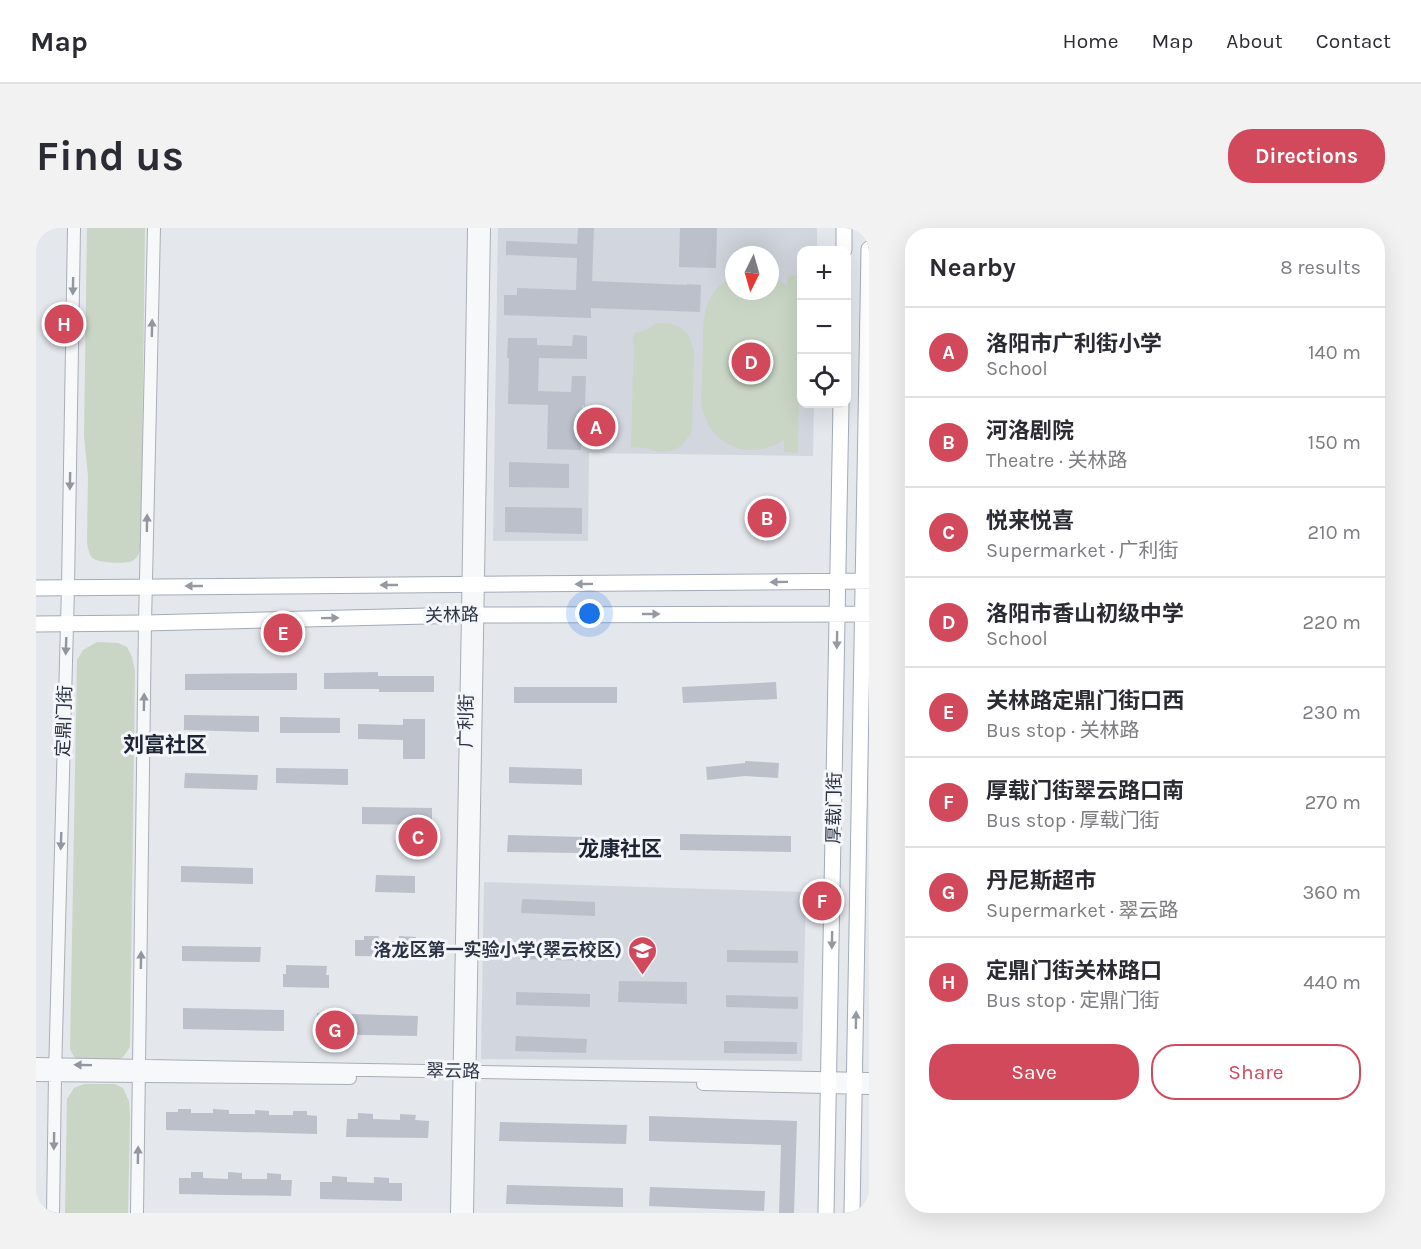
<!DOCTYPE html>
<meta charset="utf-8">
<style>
:root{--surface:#fff;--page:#f2f2f3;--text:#2b2b33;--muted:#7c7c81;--line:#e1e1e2;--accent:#d1495b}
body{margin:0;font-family:Karla,"Noto Sans SC",sans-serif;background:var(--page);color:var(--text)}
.controls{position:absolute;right:18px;top:18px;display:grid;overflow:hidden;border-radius:12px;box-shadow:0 6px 24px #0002}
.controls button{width:54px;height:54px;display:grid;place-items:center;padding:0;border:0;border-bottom:2px solid var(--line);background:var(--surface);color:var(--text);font:30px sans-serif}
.compass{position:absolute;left:689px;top:18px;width:54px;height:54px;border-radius:50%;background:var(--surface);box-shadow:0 6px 24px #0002;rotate:185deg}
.you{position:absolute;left:554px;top:386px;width:21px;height:21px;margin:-15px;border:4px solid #fff;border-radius:50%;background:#1a73e8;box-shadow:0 0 0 9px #1a73e833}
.badge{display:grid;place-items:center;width:39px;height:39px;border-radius:50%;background:var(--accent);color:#fff;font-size:20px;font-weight:700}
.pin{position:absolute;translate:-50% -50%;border:3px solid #fff;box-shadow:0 2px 6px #0006}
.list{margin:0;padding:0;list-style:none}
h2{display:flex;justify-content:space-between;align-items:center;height:78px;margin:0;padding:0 24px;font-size:26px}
h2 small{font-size:20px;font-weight:400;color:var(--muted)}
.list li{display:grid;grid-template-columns:39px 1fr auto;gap:18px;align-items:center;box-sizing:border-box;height:90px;padding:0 24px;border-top:2px solid var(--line)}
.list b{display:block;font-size:22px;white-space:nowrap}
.list p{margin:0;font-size:20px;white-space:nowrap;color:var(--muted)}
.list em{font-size:20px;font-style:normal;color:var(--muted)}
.actions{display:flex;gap:12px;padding:18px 24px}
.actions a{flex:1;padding:14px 0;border:2px solid var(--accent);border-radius:24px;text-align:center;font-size:21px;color:var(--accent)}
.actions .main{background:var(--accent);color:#fff}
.icon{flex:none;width:33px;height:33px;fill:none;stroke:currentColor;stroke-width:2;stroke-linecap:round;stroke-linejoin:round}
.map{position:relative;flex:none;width:833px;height:985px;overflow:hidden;border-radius:24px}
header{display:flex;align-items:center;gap:36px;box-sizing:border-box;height:84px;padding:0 30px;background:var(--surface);border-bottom:2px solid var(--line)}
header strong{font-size:28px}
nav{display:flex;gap:33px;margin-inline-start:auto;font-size:21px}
.intro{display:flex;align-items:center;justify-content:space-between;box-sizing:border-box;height:144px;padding:0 36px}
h1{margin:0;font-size:42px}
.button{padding:15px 27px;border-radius:24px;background:var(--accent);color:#fff;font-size:21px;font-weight:700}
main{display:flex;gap:36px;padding:0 36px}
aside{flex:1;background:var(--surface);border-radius:24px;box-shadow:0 6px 24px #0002}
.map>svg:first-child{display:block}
.built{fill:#d2d6de;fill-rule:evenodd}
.green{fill:#c9d6c5}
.building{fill:#bbc0ca}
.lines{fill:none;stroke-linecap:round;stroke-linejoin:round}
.minor-casing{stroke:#a9aeb7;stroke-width:14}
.major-casing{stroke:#a3abb8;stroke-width:17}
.minor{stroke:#f7f8fa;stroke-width:12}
.major{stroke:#fff;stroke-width:15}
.oneway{fill:#9196a0}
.oneway2{fill:#959aa2}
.labels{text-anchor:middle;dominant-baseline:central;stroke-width:6;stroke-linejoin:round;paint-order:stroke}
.street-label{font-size:18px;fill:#2b3445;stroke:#f4f6f9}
.poi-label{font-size:18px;font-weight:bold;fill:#2b3445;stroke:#f4f6f9;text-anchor:end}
.quarter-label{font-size:21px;font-weight:bold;fill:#1d2536;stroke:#f4f6f9}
</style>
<header>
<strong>Map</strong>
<nav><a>Home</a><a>Map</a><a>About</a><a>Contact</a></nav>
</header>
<div class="intro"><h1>Find us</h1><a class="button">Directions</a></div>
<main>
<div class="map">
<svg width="833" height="985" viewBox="0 0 833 985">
<rect width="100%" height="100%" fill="#e4e7ec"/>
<path class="built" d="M462 0H781V22H766V176H778L777 228 553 225 552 313H457ZM698 27H734V63H698Z
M448 654 770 664 766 833 445 831Z"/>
<path class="green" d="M51 0H109L105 317C104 324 102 330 96 333 91 336 63 335 58 331 53 328 52 321 51 314L52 248 48 208Z
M734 47 751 57 752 47 765 48 762 225 748 224V212C712 235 671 217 665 174 666 156 666 139 667 121 667 89 666 65 698 48V63H734Z
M623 95C644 95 654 103 658 123L656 203C649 216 640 225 624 224 619 224 615 221 610 220 605 219 600 220 595 219L598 105C608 105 614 98 623 95Z
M61 414 82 415 91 419 96 429 99 443 94 819 87 829 78 834H46L38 829 34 821 41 432 47 422Z
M48 856H79L87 860 93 873 94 889 92 985H29L31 871 38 860Z"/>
<path class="building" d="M542 0H558L556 53 651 57V56L665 57 664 84 555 80V90L468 87V67H481V60L540 62 541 30 470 27V13L541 16Z
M644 0H681L680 40 643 39Z
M537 107 551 108V131L503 130 502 163 535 164 536 148H550L549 178 546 177 545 222 511 221 512 177 472 176 473 130H471L472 110H501V117L536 118Z
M473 234 533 236V260L473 259Z
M714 275 749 276 748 304 713 303Z
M469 279 546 280V306L469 304Z
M342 444V448H398V464H343V461H288V445Z
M261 445V462H149V446Z
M740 454 741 471 647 475 646 459Z
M478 459H581V475H478Z
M148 487 223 488V504L148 502Z
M244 489 304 490V505H244Z
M367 491H389V531H367V512L322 511V496L367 497Z
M709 533 743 535 742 550 709 548 671 552 670 539 709 535Z
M473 539 546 541V557L473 555Z
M240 540 312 541V557L240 555Z
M149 545 222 547 221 562 148 560Z
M326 579 396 580V597L326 596Z
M644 606 755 608V624L644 622Z
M472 607 547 609 546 625 471 624Z
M145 638 217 640V656L145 654Z
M340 647 379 648V665L339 664Z
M486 671 559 674V688L485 685Z
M328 708H343L342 713H363V708L380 709V713L390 714 389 729 319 728V712H328Z
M146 718 225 719 224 734 146 733Z
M483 718 555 720V733L483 731Z
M691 722 762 723V735L691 734Z
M250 737 291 738 290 747H293V760L247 759V746H250Z
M583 753 651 754V776L582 774Z
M480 764 554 766V779L480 777Z
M690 767 762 769V781L690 779Z
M147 780 248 782V803L147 801Z
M281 785 382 788 381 808 280 806Z
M480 808 551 811 550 825 479 823Z
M688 813 761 814V826L688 825Z
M142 881H155V885H177V881L193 882V886H219V882L233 883V887H257V883H271V887L281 888V906L130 902V884H142Z
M322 885 337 886V891L364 892V886L380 887 379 892 393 893 392 910 310 909 311 891H322Z
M613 888 761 893 758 985H743L745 917 613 913Z
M464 894 591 897 590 916 463 913Z
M155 944H167V950L192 951V944L206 945V951H231V945L245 946V952H256L255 968 143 966V950H155Z
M296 948 311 949V954L338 955V949L353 950V955H366V973L284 971V954H296Z
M471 957 587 960V979L470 976Z
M614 959 729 963 728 983 613 978Z"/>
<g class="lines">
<defs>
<path id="minor" d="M0 836 833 851
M0 847 314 850
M667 856 833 860
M17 985 19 847 32 359 38 0
M101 985 109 395 118 0
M421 985 432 387 438 0
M431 985 448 0"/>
<path id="major" d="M808 22V0
M0 360 833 353
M0 396 109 395 432 387 833 386
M790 985 805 176
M816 985 833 21"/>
</defs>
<use href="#minor" class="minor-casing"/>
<use href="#major" class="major-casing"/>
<use href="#minor" class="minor"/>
<use href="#major" class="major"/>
</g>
<defs><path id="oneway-solid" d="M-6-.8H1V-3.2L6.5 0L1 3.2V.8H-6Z" transform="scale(1.5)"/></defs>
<g class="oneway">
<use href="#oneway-solid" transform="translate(37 58) rotate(91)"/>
<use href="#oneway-solid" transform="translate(116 100) rotate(-89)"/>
<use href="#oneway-solid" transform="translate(34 253) rotate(91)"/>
<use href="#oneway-solid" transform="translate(111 295) rotate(-89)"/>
<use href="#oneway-solid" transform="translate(30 418) rotate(92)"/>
<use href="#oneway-solid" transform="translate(108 474) rotate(-89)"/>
<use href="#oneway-solid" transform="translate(25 613) rotate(92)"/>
<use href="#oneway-solid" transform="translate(105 732) rotate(-89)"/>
<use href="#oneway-solid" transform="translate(47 837) rotate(-179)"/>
<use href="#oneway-solid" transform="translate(18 913) rotate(91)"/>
<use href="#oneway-solid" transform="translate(102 927) rotate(-89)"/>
</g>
<g class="oneway2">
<use href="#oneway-solid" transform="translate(743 354) rotate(179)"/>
<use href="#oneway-solid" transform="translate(548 356) rotate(179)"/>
<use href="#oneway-solid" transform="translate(353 357) rotate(180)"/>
<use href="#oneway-solid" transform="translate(158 358) rotate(180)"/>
<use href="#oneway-solid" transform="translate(615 386)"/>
<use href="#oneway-solid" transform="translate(294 390) rotate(-1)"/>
<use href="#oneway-solid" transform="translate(801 412) rotate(91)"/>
<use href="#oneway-solid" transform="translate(796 712) rotate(91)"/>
<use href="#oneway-solid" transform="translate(820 792) rotate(-89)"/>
</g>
<defs>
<symbol id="school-pin" viewBox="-11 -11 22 30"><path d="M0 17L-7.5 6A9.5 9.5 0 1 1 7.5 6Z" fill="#d1495b" stroke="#f4f6f9"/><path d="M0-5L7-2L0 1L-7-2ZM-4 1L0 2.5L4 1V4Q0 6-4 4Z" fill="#fff"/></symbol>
</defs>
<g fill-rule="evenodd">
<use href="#school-pin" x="590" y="706" width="33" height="45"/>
</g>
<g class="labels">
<g class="street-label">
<text transform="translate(416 387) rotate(-1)">关林路</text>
<text transform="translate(28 493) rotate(-88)">定鼎门街</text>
<text transform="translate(430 493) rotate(-89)">广利街</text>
<text transform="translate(798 580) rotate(-89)">厚载门街</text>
<text transform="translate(417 843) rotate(1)">翠云路</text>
</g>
<g class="poi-label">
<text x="586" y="722">洛龙区第一实验小学(翠云校区)</text>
</g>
<g class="quarter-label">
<text x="129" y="517">刘富社区</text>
<text x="584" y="621">龙康社区</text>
</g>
</g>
</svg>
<div class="controls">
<button>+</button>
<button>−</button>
<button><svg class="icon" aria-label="locate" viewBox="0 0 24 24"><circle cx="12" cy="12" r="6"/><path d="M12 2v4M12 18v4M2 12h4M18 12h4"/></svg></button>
</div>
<svg class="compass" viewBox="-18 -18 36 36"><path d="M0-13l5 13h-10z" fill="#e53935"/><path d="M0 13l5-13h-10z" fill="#7c7c81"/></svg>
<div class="you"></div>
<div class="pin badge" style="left:560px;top:199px">A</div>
<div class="pin badge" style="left:731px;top:290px">B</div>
<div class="pin badge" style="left:382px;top:609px">C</div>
<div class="pin badge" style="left:715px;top:134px">D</div>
<div class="pin badge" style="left:247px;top:405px">E</div>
<div class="pin badge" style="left:786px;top:673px">F</div>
<div class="pin badge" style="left:299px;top:802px">G</div>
<div class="pin badge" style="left:28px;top:96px">H</div>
</div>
<aside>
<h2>Nearby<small>8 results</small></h2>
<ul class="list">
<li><span class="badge">A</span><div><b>洛阳市广利街小学</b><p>School</p></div><em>140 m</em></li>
<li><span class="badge">B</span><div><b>河洛剧院</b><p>Theatre · 关林路</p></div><em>150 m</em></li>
<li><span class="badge">C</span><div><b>悦来悦喜</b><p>Supermarket · 广利街</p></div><em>210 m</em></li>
<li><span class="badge">D</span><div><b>洛阳市香山初级中学</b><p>School</p></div><em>220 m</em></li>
<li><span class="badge">E</span><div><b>关林路定鼎门街口西</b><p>Bus stop · 关林路</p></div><em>230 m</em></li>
<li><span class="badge">F</span><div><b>厚载门街翠云路口南</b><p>Bus stop · 厚载门街</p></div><em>270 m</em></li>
<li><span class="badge">G</span><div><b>丹尼斯超市</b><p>Supermarket · 翠云路</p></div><em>360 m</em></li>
<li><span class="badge">H</span><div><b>定鼎门街关林路口</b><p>Bus stop · 定鼎门街</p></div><em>440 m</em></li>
</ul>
<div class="actions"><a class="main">Save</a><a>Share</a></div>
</aside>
</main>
